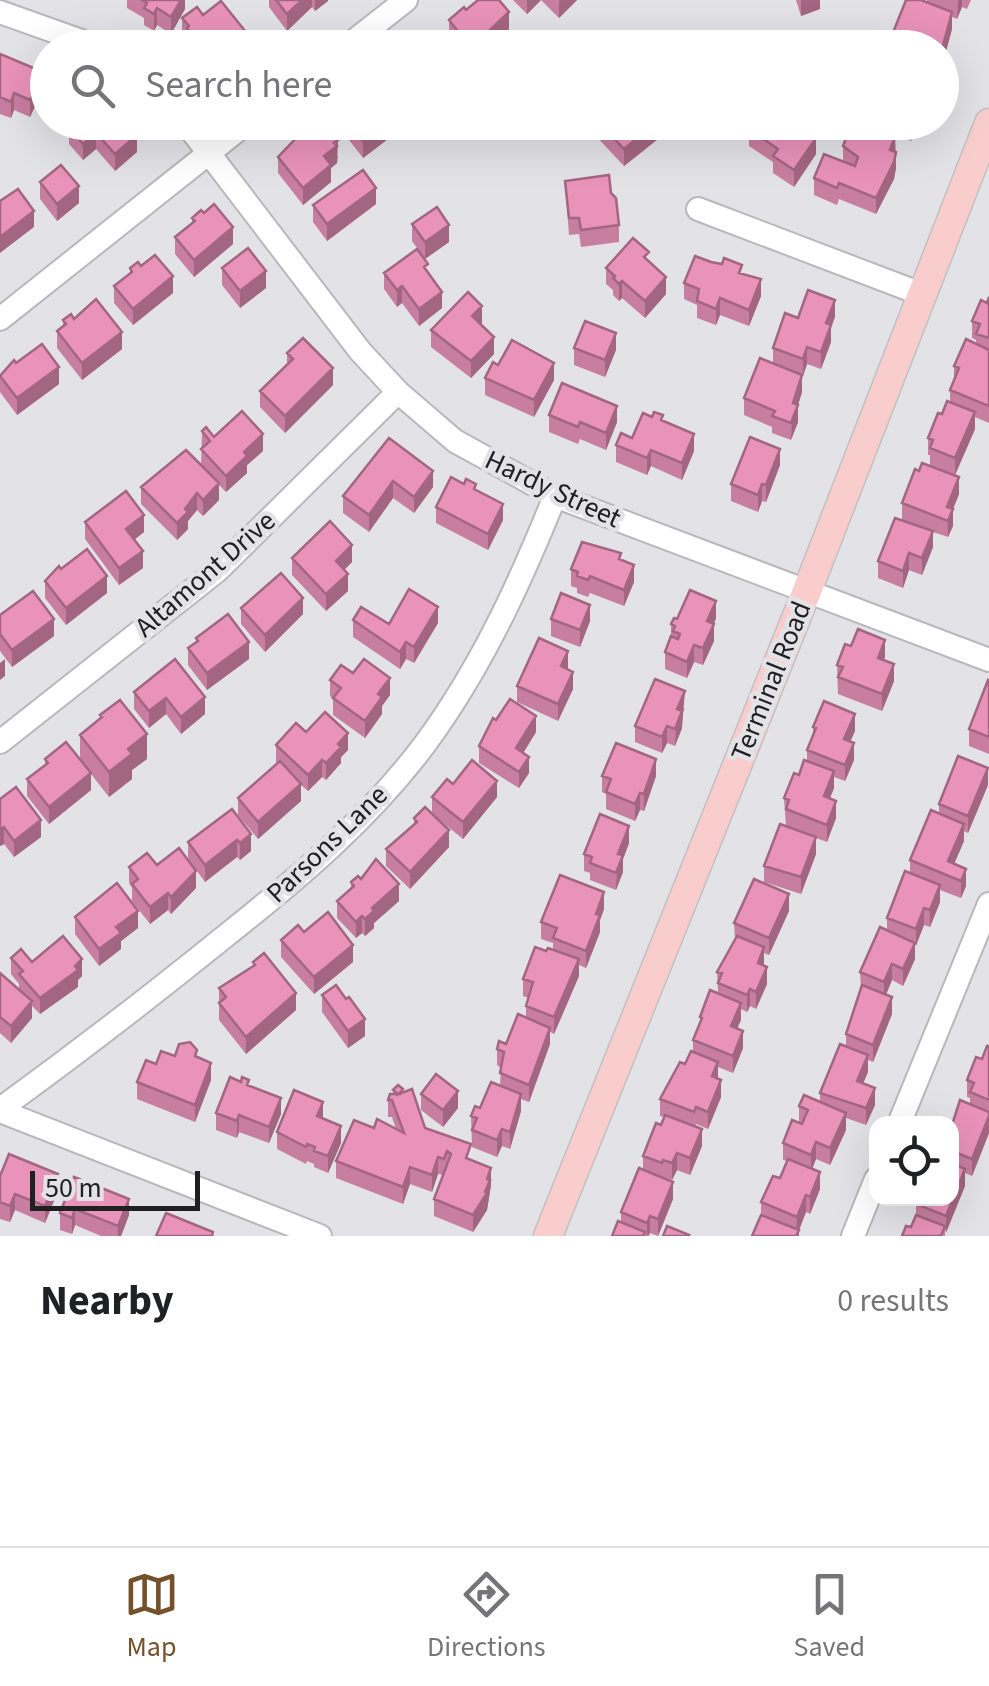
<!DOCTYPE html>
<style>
:root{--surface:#fff;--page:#f6f6f6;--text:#202124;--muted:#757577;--line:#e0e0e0;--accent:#74512a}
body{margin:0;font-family:"Source Sans 3",sans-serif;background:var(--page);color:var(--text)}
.controls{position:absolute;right:30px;bottom:30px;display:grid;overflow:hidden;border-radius:20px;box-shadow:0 10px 40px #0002}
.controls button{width:90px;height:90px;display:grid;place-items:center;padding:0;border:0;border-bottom:2px solid var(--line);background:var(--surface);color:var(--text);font:50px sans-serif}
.scale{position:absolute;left:30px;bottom:25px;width:170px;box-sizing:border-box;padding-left:10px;border:5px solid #202022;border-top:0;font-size:28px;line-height:35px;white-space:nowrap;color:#202022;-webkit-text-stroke:8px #e3e3e7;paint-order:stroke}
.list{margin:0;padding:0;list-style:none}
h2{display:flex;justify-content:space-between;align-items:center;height:130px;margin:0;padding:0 40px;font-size:42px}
h2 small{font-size:32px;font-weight:400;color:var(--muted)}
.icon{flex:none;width:55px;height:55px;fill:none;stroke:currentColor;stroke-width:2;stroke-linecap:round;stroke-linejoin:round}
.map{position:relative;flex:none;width:989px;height:1236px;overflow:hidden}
.search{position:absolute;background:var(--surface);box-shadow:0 10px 40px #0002;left:30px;right:30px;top:30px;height:110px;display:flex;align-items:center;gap:25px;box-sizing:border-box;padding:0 35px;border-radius:55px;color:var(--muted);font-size:38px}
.sheet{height:310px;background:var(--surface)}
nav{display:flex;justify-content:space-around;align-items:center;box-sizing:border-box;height:140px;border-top:2px solid var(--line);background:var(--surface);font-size:28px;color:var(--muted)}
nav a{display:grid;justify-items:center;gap:5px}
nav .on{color:var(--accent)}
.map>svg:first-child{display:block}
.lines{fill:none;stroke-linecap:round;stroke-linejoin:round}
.minor-casing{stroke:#b8b8bc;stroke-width:26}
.major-casing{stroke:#c1c1c1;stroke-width:31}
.minor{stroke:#fff;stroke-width:22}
.major{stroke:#facdcd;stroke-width:28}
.wall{fill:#c87ea0}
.shaded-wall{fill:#a36682}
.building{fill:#e992ba;stroke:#a36682;stroke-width:2.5}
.labels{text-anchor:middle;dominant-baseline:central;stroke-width:9;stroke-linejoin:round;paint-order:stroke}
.street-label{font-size:28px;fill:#202022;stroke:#e3e3e7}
</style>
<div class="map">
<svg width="989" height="1236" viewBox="0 0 989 1236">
<rect width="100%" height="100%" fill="#e3e3e7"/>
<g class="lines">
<defs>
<path id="minor" d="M0 12 101 48
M345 48 406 0
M185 122 360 351 398 392 455 441 555 496 989 660
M698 209 924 295
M0 319 248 122
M0 742 218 570 398 392
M0 1109C76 1054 150 997 223 938 296 880 369 819 425 744 481 668 520 583 555 496
M0 1111 320 1236
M899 1124 989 904
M853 1236 876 1179"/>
<path id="major" d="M548 1236 807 591 989 123"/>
</defs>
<use href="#minor" class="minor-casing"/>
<use href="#major" class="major-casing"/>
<use href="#minor" class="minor"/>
<use href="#major" class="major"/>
</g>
<path class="wall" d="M127 0H185V9L171 34 157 25 154 31 144 25V18L127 8Z
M269 0H328V1L315 11 312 7 287 31 269 7Z
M513 0H541L527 14Z
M541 0H577L559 18Z
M796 0H820V9L801 16Z
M927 0H971L967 9 962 7 957 19 952 17V29L942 66V48L894 47V30L927 3Z
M466 10 509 29 489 48H457L449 37V20Z
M182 18 254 48H189L187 40 182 35Z
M0 54 43 89 30 117 14 110 11 118 0 114Z
M74 122 137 152 115 171 96 149 83 160 69 144V127Z
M335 122H389L388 139 363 158Z
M592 122H664V128L658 134V139L624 166 592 132Z
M681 122H733V126L704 124V129L681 127Z
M814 122 816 154 794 187 773 173V162L749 146V129Z
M880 122H919L911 141 884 131V124Z
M304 135 338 156 337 163 331 168V182L303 205 278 173V157Z
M895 136 896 168 894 179 876 214 839 199 837 205 814 195V178L843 161V146Z
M565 181 611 193 619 225V242L581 247 579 234 569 235Z
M40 182 79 203 57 221 40 199Z
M376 204 327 241 313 222V205Z
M192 218 233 244 194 277 175 254V237L192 223Z
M412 224 449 242 425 259 412 241Z
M649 262 666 294 645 318 622 298 619 301 613 295V290L606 284V268Z
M130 268 173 293 133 325 114 303V286L130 274Z
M222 268 266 288 240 308 222 285Z
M384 273 442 308 419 326 402 303 397 307 384 289Z
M742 274 761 296 749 326 720 315 716 325 697 318V305L684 299V283Z
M989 297V423L975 417V429L955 475 930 465V455H928V438L950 402V390L954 379V366L976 344V340L972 338V321L987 303Z
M835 317 831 327V342L821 369 807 364 803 376H802V392L798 405V422L791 440 772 433V427L744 415V398L773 363V348L798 318Z
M74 319 122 349 82 380 57 348V331L63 327V320Z
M482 323 481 324 494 354 471 378 431 347V330Z
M574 348 616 350 605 377 574 365Z
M287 353 333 385 285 433 260 407V391L287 364Z
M16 363 59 384 17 415 0 392V376Z
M498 365 554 380 534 417 485 395V378Z
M549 415 617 422 606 450 580 439 578 444 549 432Z
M663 421 694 451 682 480 651 466 647 475 616 462V445L632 438Z
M202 431 214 437 263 451 247 465V473L226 492 219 485V500L203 516 197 510 188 521V529L177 540 141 504V487L201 465Z
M389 438 433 487 414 513 393 498 369 532 343 513V496Z
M780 465 766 502 762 501 758 512 731 501V484Z
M919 471 959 494 953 509V526L948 537 933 532V547L922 575 909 570 903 588 878 578V561L902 520V503Z
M476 490 503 520 488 550 436 523V507Z
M85 522 144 532 134 540 143 568 119 585 85 539Z
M292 558 352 562 344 570 348 591 326 611 292 575Z
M621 560 634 582 624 606 590 593 588 597 577 593V588L571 586V569Z
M61 569 107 593 66 625 45 598V581Z
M241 608 303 614 265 652 241 624Z
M0 615 54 636 12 667 0 651Z
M716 618 714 624V641L703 665 694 662 687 678 665 669V652L671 638V624L677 619Z
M551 619 590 621 580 647 551 636Z
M353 620 389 624 438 623 414 663 406 659 400 669 353 637Z
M196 638 249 659 207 690 188 665V648L196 642Z
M885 657 884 660 894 681 882 711 838 694 837 665Z
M568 668 573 689 558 721 517 702V686Z
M353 673 390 695 382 706V714L365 738 333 715V699L330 696V680Z
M989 681V754L969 746V729Z
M134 692 205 697V714L181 734 166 714 149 728 134 709Z
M685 708 682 714V728L675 746 667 743 662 753 635 742V726Z
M100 715 147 759 132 770V779L109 797 91 774V790L49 824 27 796V779L45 765V759H80V735L100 719Z
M496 720 536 732 523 753 529 773 519 788 479 763V746Z
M813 727 855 731 850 741 854 760 845 781 834 777V788L830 798 836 818 827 842 816 838V854L801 894 764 882V866L786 826 784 798 807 761V750L813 736Z
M306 732 348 750 341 757V763L326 780 322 777 308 791 301 785V801L258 839 238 815V798L278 763 276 762V745Z
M602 776H656L644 811 640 810 635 821 606 809V794L602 792Z
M988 785 968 833 964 831V841L954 864 966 886 961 898 940 890V902L930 927 924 925 915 946V959L903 986 892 980 886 995 892 1014 873 1062 868 1060V1072L863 1083 875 1105 866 1125 846 1118V1130L830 1165 816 1159 812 1169 820 1189 810 1214 806 1212 799 1230V1236L761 1215V1202L780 1178 787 1161 783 1160V1143L799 1123V1106L820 1102V1093L846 1046V1034L861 989 860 972 887 931V918L910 873V860L939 814V804Z
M432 797H497L463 839 432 814Z
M0 799 41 837 14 857 4 844 0 846Z
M232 809 251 851 240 860 237 857 205 882 188 859V842Z
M414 818 449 847 410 889 386 866V849L414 825Z
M629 843 623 859V872L616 890 590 880V873L584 871V854Z
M157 865 196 888 171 914 168 910 150 924 132 901V888L129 883V867Z
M361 879 399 901 374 923V928L365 936 362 933 356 938 337 918V901L351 888V882Z
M604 909 600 920V932L586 968 579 965V976L554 1034 550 1032V1044L529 1102 521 1099V1111L510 1149 502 1146 497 1157 472 1147 471 1116 500 1086 501 1068 497 1065V1049L506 1044 526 1018V1006L529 998 523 996V979L546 951 553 950V943L541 939V922Z
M789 911 769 955 764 953V966L767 984 756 1009 750 1006 747 1012 741 1009V1020L737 1028 743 1048 733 1073 718 1067V1079L721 1097 708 1129 696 1124 695 1126 702 1146 690 1175 677 1170 672 1180 663 1177 673 1199 658 1236 650 1233 649 1236H612L621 1222V1212L643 1169V1156L664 1117 660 1116V1099L693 1052V1040L700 1024V1017L718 993 717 972 735 940 734 923Z
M75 917 138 928 121 941V949L99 966 75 934Z
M304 932 353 962 314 994 281 957V940Z
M11 958 82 976 78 980V987L40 1014 32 1006V1018L11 1043 0 1033V973L19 990V984L11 974Z
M253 962 296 1010 246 1054 219 1020V988L253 966Z
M322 995 365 1036 348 1048 322 1012Z
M989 1046V1133L972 1176 965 1173V1186L945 1232V1236L911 1227 916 1216V1204L952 1198V1125L970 1104V1098L967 1097V1080Z
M175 1056 197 1057 211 1080 195 1122 137 1099V1082L156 1064Z
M249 1086 281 1114 269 1143 239 1132 237 1138 216 1130V1113Z
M393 1090 403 1092 425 1128 471 1160 491 1185 487 1210 473 1232 434 1216V1199L443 1175 438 1174 432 1192 410 1184 403 1204 336 1178V1161L374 1128 396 1129 392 1117H388V1100L393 1094Z
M421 1094 458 1108 443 1127 421 1110Z
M323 1119 341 1143 328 1173 314 1167V1164L307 1161 306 1164 277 1149V1132Z
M0 1176 58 1191 45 1223 15 1210 10 1222 0 1219Z
M74 1177 129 1215 121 1236H101L75 1225 72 1234 60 1230V1213Z"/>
<path class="shaded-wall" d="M181 0H185V9L171 34V17Z
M302 0H312V7L287 31V14Z
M315 0H328V1L315 11Z
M527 0H541L527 14Z
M560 0H577L559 18V1Z
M801 0H820V9L801 16Z
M958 0H962V7L957 19Z
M157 8V25L154 31V14Z
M509 12V29L489 48H475V44Z
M952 12V29L942 66V49Z
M43 72V89L30 117V100Z
M14 93V110L11 118V102Z
M389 122 388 139 363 158V141Z
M655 122H664V128L658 134V139L624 166V149Z
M812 122H814V136L807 132Z
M912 122H919L911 141V124Z
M96 133V149L83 160V144Z
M137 135V152L115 171V154Z
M895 136 896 168 894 179 876 214V198Z
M816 138V154L794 187V170Z
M338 140 337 163 331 168V182L303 205V188Z
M79 186V203L57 221V204Z
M376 188V204L327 241V224Z
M34 211V227L0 253V237Z
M449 225V242L425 259V242Z
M233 227V244L194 277V260Z
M266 271V288L240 308V291Z
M173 276V293L133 325V309Z
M666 277V294L645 318V301Z
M761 279V296L749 326V310Z
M622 281V298L619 301V284Z
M402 286V303L397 307V290Z
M442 292V308L419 326V309Z
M720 298V315L716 325V309Z
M835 300V317L831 327V342L821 369V352L826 323Z
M482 306V323L472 332V316Z
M122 332V349L82 380V363Z
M616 333V350L605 377V360Z
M494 337V354L471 378V361Z
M807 347V364L803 376V359Z
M554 363V380L534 417V400Z
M59 367V384L17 415V398Z
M333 368V385L285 433V416Z
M802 375V392L797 408 798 405V422L791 440 793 403Z
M617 406V422L606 450V433Z
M975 412V429L955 475V458Z
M263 434V451L247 465V473L226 492V476L244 452Z
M694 434V451L682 480V463Z
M780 449V465L766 502V485Z
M651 450V466L647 475V458Z
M433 471V487L414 513V497Z
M959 477V494L953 509V526L948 537 947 507Z
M393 481V498L369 532V515Z
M219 483V500L203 516V500Z
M762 484V501L758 512V495Z
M197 493V510L188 521V529L177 540V523L185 509Z
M503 504V520L488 550V534Z
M144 515V532L126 546V529Z
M933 531V547L922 575V558Z
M352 545V562L336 578V561Z
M143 551V568L119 585V568Z
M909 553V570L903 588V571Z
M634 565V582L624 606V590Z
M348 574V591L326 611V594Z
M107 576V593L66 625V608Z
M303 598V614L265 652V635Z
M716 601V618L707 638V621Z
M590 605V621L580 647V630Z
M438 607V623L414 663V647Z
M54 619V636L12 667V650Z
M714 624V641L703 665V648Z
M885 640V657L878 675V658Z
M249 642V659L207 690V673Z
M406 642V659L400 669V652Z
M694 645V662L687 678V662Z
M568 651V668L561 683V666Z
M5 659V676L0 680V663Z
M894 664V681L882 711V694Z
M573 672V689L558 721V704Z
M390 678V695L382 706V714L365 738V721L378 694Z
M685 691 682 728 675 746 677 709Z
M205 697V714L181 734V717Z
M166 698V714L149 728V711Z
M855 714V731L844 756V739Z
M536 716V732L516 765V748Z
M667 726V743L662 753V737Z
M348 733V750L341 757V763L326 780V763L338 744Z
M147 734V759L132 770V779L109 797V772L128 749Z
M854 743V760L845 781V765Z
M529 757V773L519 788V772Z
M656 759V776L644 811V794Z
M322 760V777L308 791V775Z
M988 768V785L968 833V816Z
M834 771V788L824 813V796Z
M91 773V790L49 824V807Z
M497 781V797L463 839V822Z
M301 784V801L258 839V822Z
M640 793V810L635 821V804Z
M836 801V818L827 842V825Z
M41 820V837L14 857V841Z
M964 824V841L948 878V861Z
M629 826V843L623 859V872L616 890 618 854Z
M4 827V844L0 846V829Z
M449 830V847L410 889V872Z
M251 834V851L240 860V843Z
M816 837V854L801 894V877Z
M237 840V857L205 882V865Z
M966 869V886L961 898V881Z
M196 871V888L171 914V897Z
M399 884V901L374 923V928L365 936V919L372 908Z
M940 885V902L930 927V910Z
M604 892V909L600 920V932L586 968V951L596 914Z
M168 893V910L150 924V907Z
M789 894V911L769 955V938Z
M924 908V925L916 946V929Z
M138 911V928L121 941V949L99 966V949L116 927Z
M362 916V933L356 938V922Z
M915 943V959L903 986V969Z
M353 945V962L314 994V977Z
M764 947V964L758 980V963Z
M82 959V976L78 980V987L40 1014V998Z
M579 959V976L554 1034V1017Z
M892 964V980L884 999V982Z
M767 967V984L756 1009V992Z
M750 989V1006L747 1012V995Z
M296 993V1010L246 1054V1037Z
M892 997V1014L873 1062V1045Z
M32 1001V1018L11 1043V1026Z
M741 1003V1020L731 1043V1026Z
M365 1019V1036L348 1048V1031Z
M550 1028V1044L529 1102V1085Z
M743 1031V1048L733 1073V1056Z
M868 1055V1072L857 1098V1081Z
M718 1062V1079L712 1076Z
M211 1063V1080L195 1122V1105Z
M721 1080V1097L708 1129V1112Z
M875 1088V1105L866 1125V1108Z
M458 1091V1108L443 1127V1110Z
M521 1094V1111L510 1149V1132Z
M281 1098V1114L269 1143V1127Z
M323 1102V1118L317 1116Z
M846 1113V1130L830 1165V1148Z
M239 1115V1132L237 1138V1121Z
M989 1116V1133L972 1176V1159Z
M341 1126V1143L328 1173V1156Z
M502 1129V1146L497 1157V1140Z
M702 1129V1146L690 1175V1158Z
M816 1142V1159L811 1172V1155Z
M677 1153V1170L672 1180V1163Z
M438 1157V1174L432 1192V1175Z
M410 1167V1184L403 1204V1187Z
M491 1168V1185L487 1210 473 1232V1215Z
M965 1169V1186L946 1233V1216Z
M820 1172V1189L810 1214V1197Z
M58 1174V1191L45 1223V1206Z
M673 1182V1199L658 1236V1219Z
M15 1194V1210L10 1222V1206Z
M806 1195V1212L799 1230V1236H796L797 1217Z
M129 1199V1215L121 1236H118V1226Z
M75 1209V1225L72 1234V1218Z
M650 1216V1233L647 1236V1223Z"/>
<path class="building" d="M142 0H181L171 17 157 8 154 14 144 8 147 3Z
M276 0H302L287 14Z
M478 0H499L509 12 475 44 472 40 468 44 449 20 464 7 466 10Z
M906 0H921L952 12 942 49V48H904L909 36 894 30Z
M221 1 254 42 247 48H208L203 42 200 45 187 28 189 26 182 18 197 7 203 15Z
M433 33 444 48 409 47Z
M0 54 43 72 30 100 14 93 11 102 0 97Z
M74 122H127L137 135 115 154 96 133 83 144 69 127Z
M348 122H388L363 141Z
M599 122H657L624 149Z
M753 122H812L807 132 816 138 794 170 773 156 778 149 749 129Z
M852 122H861L895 136 890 150 896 152 894 162 876 198 839 183 837 188 814 178 824 154 855 166 858 157 843 146Z
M321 126 324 129 327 126 338 140 334 143 337 146 324 156 331 165 303 188 278 157 302 132 304 135 311 129 313 132Z
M61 165 79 186 57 204 40 182Z
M363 170 376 188 327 224 313 205Z
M609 175 611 193 616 198 619 225 581 230 579 218H569L565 181Z
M18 189 34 211 0 237V201Z
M214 204 233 227 194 260 175 237 195 221 192 218 201 210 204 213Z
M437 207 449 225 425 242 412 224Z
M633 238 649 252 644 257 666 277 645 301 622 281 619 284 613 278 615 276 606 268Z
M248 248 266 271 240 291 222 268Z
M417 249 428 264 424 267 442 292 419 309 402 286 397 290 384 273Z
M155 255 173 276 133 309 114 286 132 272 130 268 138 262 141 266Z
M695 256 711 262 722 264 724 258 742 265 739 273 761 279 749 310 720 298 716 309 697 301 699 289 684 283Z
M808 290 835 300 826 323 831 325 821 352 807 347 803 359 773 348 785 313 798 318Z
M468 292 482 306 472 316 494 337 471 361 431 330Z
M989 297V338L976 334 980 324 972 321 981 300 987 303Z
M96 299 122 332 82 363 57 331 66 324 63 320 71 314 74 319Z
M585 321 616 333 605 360 574 348Z
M303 338 333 368 285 416 260 391 293 359 287 353Z
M966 339 989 350V406L950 390 959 368 954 366Z
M512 340 554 363 534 400 485 378 493 362 498 365Z
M42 344 59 367 17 398 0 376 14 360 16 363Z
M760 358 802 375 793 403 798 405 791 423 772 416 775 411 744 398Z
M562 383 617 406 606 433 580 422 578 427 549 415Z
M947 401 975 412 955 458 930 448 933 440 928 438 938 413 942 414Z
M242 411 263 434 244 452 247 456 226 476 201 449 210 441 202 431 206 427 214 437Z
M654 412 663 415 661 420 694 434 682 463 651 450 647 458 616 445 621 433 632 438 643 413 652 417Z
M750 437 780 449 766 485 762 484 758 495 731 484Z
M389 438 433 471 414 497 393 481 369 515 343 496Z
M186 450 219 483 203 500 197 493 185 509 188 512 177 523 141 487Z
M922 463 959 477 947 507 953 509 948 521 902 503 915 469 919 471Z
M451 477 464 484 466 479 476 484 474 489 503 504 488 534 436 507Z
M126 491 144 515 126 529 143 551 119 568 85 522Z
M895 518 933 531 922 558 909 553 903 571 878 561Z
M330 521 352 545 336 561 348 574 326 594 292 558Z
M582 542 621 553 619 559 634 565 624 590 590 576 588 580 577 576 578 572 571 569Z
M87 549 107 576 66 608 45 581 59 566 61 569Z
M281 573 303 598 265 635 241 608Z
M409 589 438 607 414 647 406 642 400 652 353 620 361 607 389 624Z
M690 590 716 601 707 621 714 624 703 648 694 645 687 662 665 652 671 636 678 639 680 634 673 631 675 626 671 624 674 618 677 619Z
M33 591 54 619 12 650 0 634V615Z
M561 593 590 605 580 630 551 619Z
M228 614 249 642 207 673 188 648 198 641 196 638Z
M858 629 885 640 878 658 894 664 882 694 838 677 843 667 837 665 845 644 851 646Z
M539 638 568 651 561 666 573 672 558 704 517 686Z
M175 659 205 697 181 717 166 698 149 711 134 692Z
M364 659 390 678 378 694 382 697 365 721 333 698 341 688 330 680 341 665 353 673Z
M655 679 685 691 677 709 682 711 675 729 667 726 662 737 635 726Z
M988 680 989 681V737L969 729Z
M510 699 536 716 516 748 529 757 519 772 479 746 493 718 496 720Z
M120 700 147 734 128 749 132 754 109 772 80 735 102 717 100 715Z
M824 701 855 714 844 739 854 743 845 765 807 750 816 728 813 727Z
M325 712 348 733 338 744 341 747 326 763 322 760 308 775 276 745 296 723 306 732Z
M66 742 91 773 49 807 27 779 48 763 45 759Z
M616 743 656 759 644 794 640 793 635 804 606 792 611 779 602 776Z
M958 756 988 768 968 816 939 804Z
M472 760 497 781 463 822 432 797 447 779 453 784Z
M804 760 834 771 824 796 836 801 827 825 786 809 789 800 784 798 794 773 799 775Z
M280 761 301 784 258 822 238 798Z
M16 787 41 820 14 841 4 827 0 829V799Z
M425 807 449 830 410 872 386 849 417 822 414 818Z
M232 809 251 834 240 843 237 840 205 865 188 842Z
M931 810 964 824 948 861 966 869 961 881 910 860Z
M600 814 629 826 618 854 623 855 616 873 590 863 592 857 584 854Z
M780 824 816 837 801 877 764 866Z
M179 848 196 871 171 897 168 893 150 907 132 884 138 879 129 867 147 853 157 865Z
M376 859 399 884 372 908 374 911 365 919 362 916 356 922 337 901 354 886 351 882 358 876 361 879Z
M905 871 940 885 930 910 924 908 916 929 887 918Z
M560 875 604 892 596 914 600 915 586 951 553 938 557 928 541 922Z
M754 879 789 894 769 938 734 923Z
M117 883 138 911 116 927 121 933 99 949 75 917Z
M328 912 353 945 314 977 281 940 298 925 304 932Z
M880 927 915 943 903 969 892 964 884 982 860 972Z
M63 936 82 959 75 966 78 970 40 998 19 974 23 971 11 958 21 949 32 962Z
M737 936 764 947 758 963 767 967 756 992 750 989 747 995 718 983 722 973 717 972Z
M535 947 546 951 548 948 579 959 554 1017 526 1006 533 982 523 979Z
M264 953 296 993 246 1037 219 1003 226 997 219 988 255 965 253 962Z
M0 973 32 1001 11 1026 0 1017Z
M336 985 346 999 349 997 365 1019 348 1031 322 995Z
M862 985 892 997 873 1045 846 1034Z
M710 990 741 1003 731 1026 743 1031 733 1056 693 1040 702 1018 700 1017Z
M518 1014 550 1028 529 1085 500 1073 504 1052 497 1049 499 1041 506 1044Z
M190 1042 197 1050 195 1056 211 1063 195 1105 137 1082 146 1060 156 1064 161 1051 175 1056 179 1044Z
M840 1044 868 1055 857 1081 875 1088 866 1108 820 1093Z
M987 1046H989V1100L970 1092 974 1083 967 1080 976 1057 982 1059Z
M691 1051 718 1062 712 1076 721 1080 708 1112 696 1107 694 1112 660 1099 680 1062 685 1064Z
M436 1074 458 1091 443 1110 421 1094Z
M230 1077 241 1082 242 1077 249 1080 247 1085 281 1098 269 1127 239 1115 237 1121 216 1113Z
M491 1082 521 1094 510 1132 502 1129 497 1140 472 1130 477 1118 471 1116 475 1106 480 1108Z
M398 1085 403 1089 399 1094 412 1089 425 1128 471 1144 466 1158 491 1168 487 1179 490 1180 485 1192 487 1193 473 1215 434 1199 451 1154 447 1151 444 1159 438 1157 432 1175 410 1167 403 1187 336 1161 354 1120 374 1128 377 1119 404 1133 392 1100H388L390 1094H398L393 1090Z
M294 1090 323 1102 317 1116 341 1126 328 1156 314 1151 315 1147 307 1144 306 1147 277 1132Z
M804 1095 846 1113 830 1148 816 1142 811 1155 783 1143 792 1120 802 1124 808 1110 799 1106Z
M960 1100 989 1112V1116L972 1159 952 1151V1125Z
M665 1115 702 1129 690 1158 677 1153 672 1163 663 1160 662 1163 643 1156 656 1123 661 1125Z
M9 1154 58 1174 45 1206 15 1194 10 1206 0 1202V1176Z
M788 1159 820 1172 810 1197 806 1195 797 1217 761 1202 773 1176 780 1178Z
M952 1163 965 1169 946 1216 916 1204 918 1198H952Z
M639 1168 673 1182 658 1219 650 1216 647 1223 621 1212Z
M74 1177 129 1199 118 1226 75 1209 72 1218 60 1213Z
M166 1213 213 1232 212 1236H156Z
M761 1215 799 1230 796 1236H752Z
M916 1215 945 1226 941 1236H902L906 1226 911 1227Z
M618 1221 645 1232 643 1236H612Z
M667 1226 689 1235 688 1236H663Z"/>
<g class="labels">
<g class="street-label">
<text transform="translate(553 489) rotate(25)">Hardy Street</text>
<text transform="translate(205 574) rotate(-41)">Altamont Drive</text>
<text transform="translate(771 681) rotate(-68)">Terminal Road</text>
<text transform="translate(327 844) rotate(-44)">Parsons Lane</text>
</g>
</g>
</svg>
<div class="controls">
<button><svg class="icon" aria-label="locate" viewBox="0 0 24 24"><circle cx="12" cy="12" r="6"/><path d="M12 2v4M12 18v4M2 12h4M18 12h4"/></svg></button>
</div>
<div class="scale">50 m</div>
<div class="search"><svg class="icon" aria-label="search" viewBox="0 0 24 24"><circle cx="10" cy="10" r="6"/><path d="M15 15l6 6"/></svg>Search here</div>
</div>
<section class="sheet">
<h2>Nearby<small>0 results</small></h2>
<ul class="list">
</ul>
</section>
<nav>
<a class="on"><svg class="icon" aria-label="map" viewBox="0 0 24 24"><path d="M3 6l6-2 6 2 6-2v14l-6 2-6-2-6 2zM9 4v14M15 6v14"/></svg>Map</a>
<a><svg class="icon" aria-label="directions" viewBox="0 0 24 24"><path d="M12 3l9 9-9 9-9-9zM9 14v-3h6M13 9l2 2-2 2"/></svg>Directions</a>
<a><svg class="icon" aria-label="saved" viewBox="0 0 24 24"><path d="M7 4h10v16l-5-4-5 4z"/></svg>Saved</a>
</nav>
